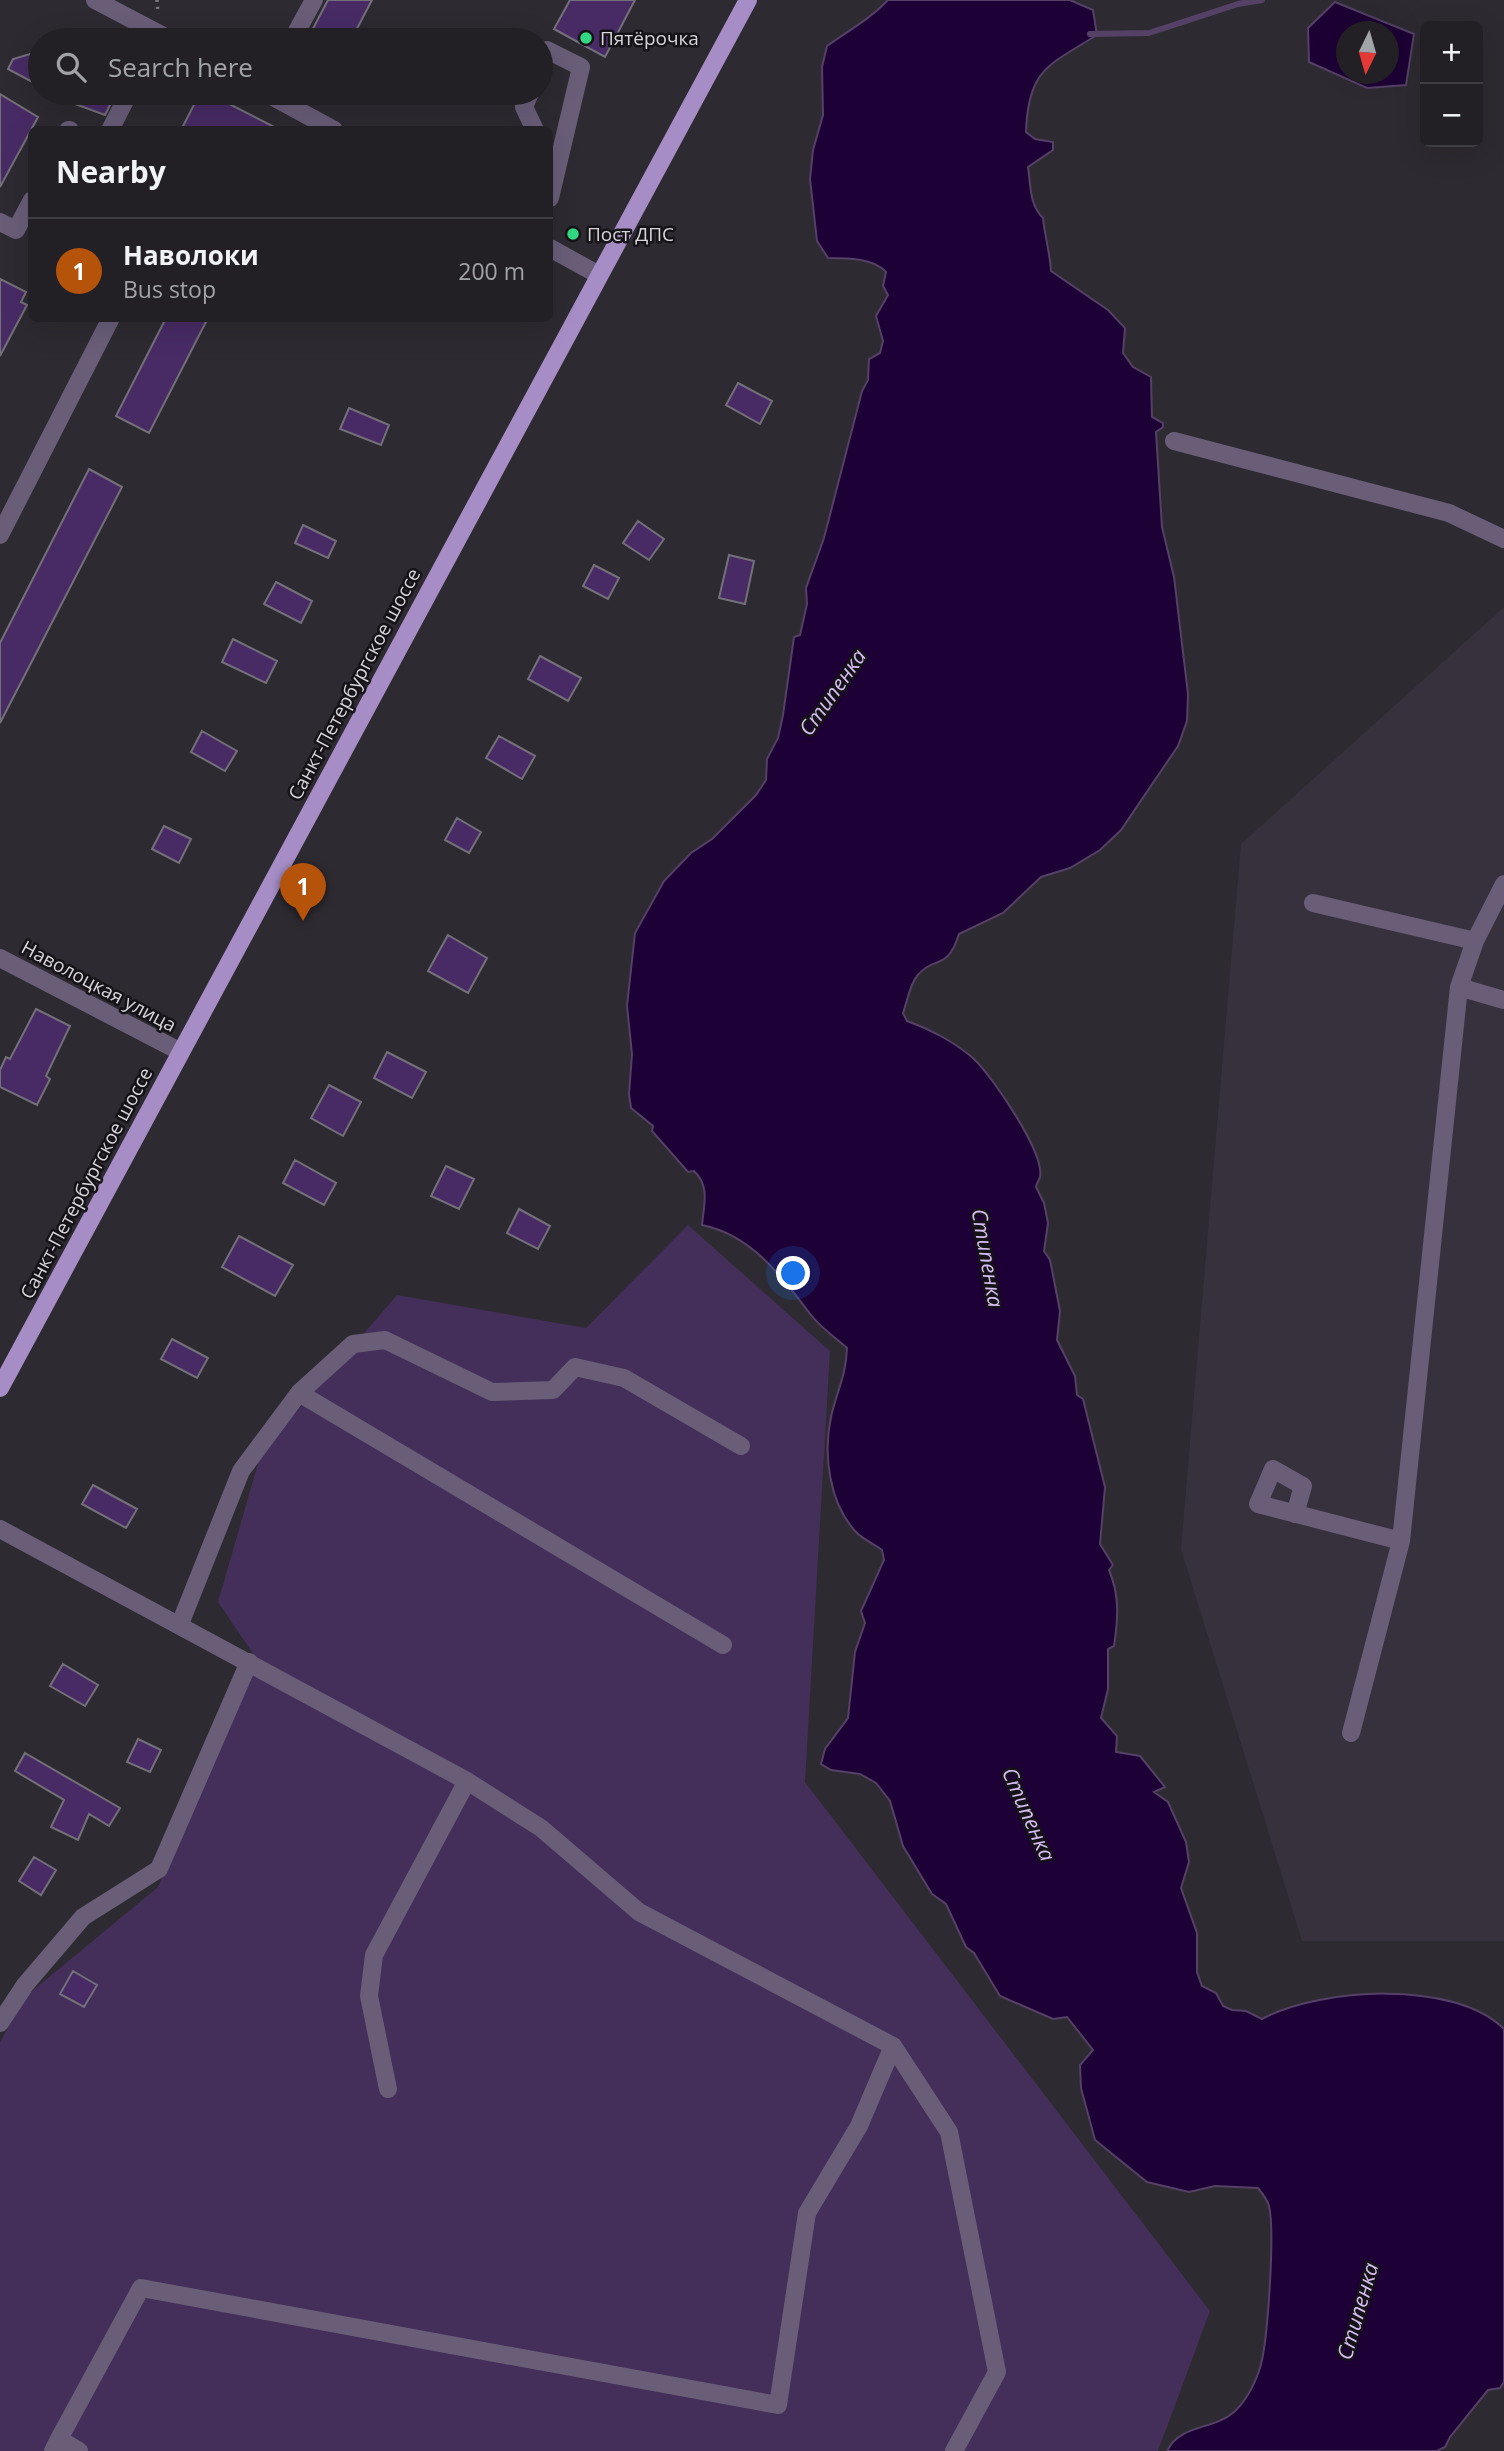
<!DOCTYPE html>
<meta charset="utf-8">
<style>
:root{--surface:#222025;--page:#2e2d32;--text:#f1f3f6;--muted:#a2a3a7;--line:#3f3e42;--accent:#b45309}
body{margin:0;font-family:"Open Sans",sans-serif;background:var(--page);color:var(--text)}
.controls{position:absolute;right:21px;top:21px;display:grid;overflow:hidden;border-radius:10px;box-shadow:0 7px 28px #0002}
.controls button{width:63px;height:63px;display:grid;place-items:center;padding:0;border:0;border-bottom:2px solid var(--line);background:var(--surface);color:var(--text);font:35px sans-serif}
.compass{position:absolute;left:1336px;top:21px;width:63px;height:63px;border-radius:50%;background:var(--surface);box-shadow:0 7px 28px #0002;rotate:185deg}
.you{position:absolute;left:794px;top:1274px;width:24px;height:24px;margin:-18px;border:5px solid #fff;border-radius:50%;background:#1a73e8;box-shadow:0 0 0 10px #1a73e833}
.badge{display:grid;place-items:center;width:46px;height:46px;border-radius:50%;background:var(--accent);color:#fff;font-size:23px;font-weight:700}
.pin{position:absolute;translate:-50% -58px;filter:drop-shadow(0 2px 4px #0008)}
.pin::after{content:'';position:absolute;top:37px;width:24px;height:21px;background:inherit;clip-path:polygon(0 0,100% 0,50% 100%)}
.list{margin:0;padding:0;list-style:none}
h2{display:flex;justify-content:space-between;align-items:center;height:91px;margin:0;padding:0 28px;font-size:30px}
h2 small{font-size:23px;font-weight:400;color:var(--muted)}
.list li{display:grid;grid-template-columns:46px 1fr auto;gap:21px;align-items:center;box-sizing:border-box;height:105px;padding:0 28px;border-top:2px solid var(--line)}
.list b{display:block;font-size:26px;white-space:nowrap}
.list p{margin:0;font-size:23px;white-space:nowrap;color:var(--muted)}
.list em{font-size:23px;font-style:normal;color:var(--muted)}
.icon{flex:none;width:38px;height:38px;fill:none;stroke:currentColor;stroke-width:2;stroke-linecap:round;stroke-linejoin:round}
.map{position:relative;flex:none;width:1504px;height:2451px;overflow:hidden}
.search{position:absolute;background:var(--surface);box-shadow:0 7px 28px #0002;left:28px;top:28px;width:525px;height:77px;display:flex;align-items:center;gap:18px;box-sizing:border-box;padding:0 24px;border-radius:38px;color:var(--muted);font-size:26px}
.panel{position:absolute;background:var(--surface);box-shadow:0 7px 28px #0002;left:28px;top:126px;width:525px;height:196px;border-radius:10px}
.map>svg:first-child{display:block}
.built{fill:#37313e}
.green{fill:#432f59}
.water{fill:#1d0035;stroke:#554066;stroke-width:2;fill-rule:evenodd}
.lines{fill:none;stroke-linecap:round;stroke-linejoin:round}
.stream{stroke:#554066;stroke-width:6}
.building{fill:#482b65;stroke:#74707a;stroke-width:2}
.path{stroke:#7e7b82;stroke-width:3.5;stroke-dasharray:2 5;stroke-linecap:butt}
.minor{stroke:#695d78;stroke-width:18}
.major{stroke:#a68dc5;stroke-width:18}
.poi-dot{fill:#32d882;stroke:#151317;stroke-width:2.5}
.labels{text-anchor:middle;dominant-baseline:central;stroke-width:5;stroke-linejoin:round;paint-order:stroke}
.poi-label{font-size:19px;fill:#d7d4da;stroke:#151317;text-anchor:start}
.street-label{font-size:19px;fill:#d7d4da;stroke:#151317}
.water-label{font-size:21px;font-style:italic;fill:#d6bef4;stroke:#151317}
</style>
<div class="map">
<svg width="1504" height="2451" viewBox="0 0 1504 2451">
<rect width="100%" height="100%" fill="#2d2a31"/>
<path class="built" d="M1504 607V1941H1302L1181 1549 1241 844Z"/>
<path class="green" d="M688 1225 830 1351 805 1782 1210 2311 1158 2451H0V2042L26 1996 158 1887 256 1658 218 1602 261 1453 397 1295 586 1328Z"/>
<path class="water" d="M888 0H1070L1093 10 1097 35C1049 65 1028 69 1026 132L1035 139 1053 142V150L1028 167C1031 186 1029 204 1043 218 1045 238 1050 253 1051 271L1108 310 1125 328 1123 353 1133 367 1151 377 1152 417 1163 423V427L1156 432 1162 527 1174 577 1188 694 1187 721 1178 746 1121 830 1100 850 1070 868 1041 877 1003 913 959 934C947 972 934 955 917 976 910 984 907 1002 903 1013L907 1021C930 1029 956 1043 974 1059 992 1076 1045 1153 1040 1177 1039 1181 1036 1183 1036 1187L1044 1203 1048 1223 1044 1251 1050 1260 1060 1311 1057 1340 1075 1376 1077 1395 1083 1399 1105 1487 1100 1544 1113 1565 1109 1570C1120 1596 1118 1619 1114 1646L1108 1649V1689L1101 1718 1117 1736 1116 1752 1140 1756 1165 1787 1154 1792 1168 1802 1186 1842 1189 1862 1181 1888 1197 1933V1972L1202 1986 1216 1993 1223 2006 1232 2010 1246 2011 1262 2019C1319 1988 1454 1979 1504 2029V2382L1500 2388 1488 2390 1450 2437 1445 2447 1437 2451H1167C1180 2424 1214 2430 1234 2412 1245 2402 1254 2385 1259 2371 1268 2347 1275 2231 1269 2206 1267 2199 1262 2193 1258 2188L1215 2186 1189 2192 1147 2182 1095 2140 1081 2088 1080 2065 1093 2050 1067 2017 1053 2019 1000 1996 974 1953 966 1947 946 1904 932 1894 903 1846 890 1801 876 1783 860 1774 831 1770 821 1764 825 1749 848 1718 855 1652 865 1623 861 1611 884 1560 882 1550C874 1544 862 1539 855 1531 829 1502 823 1454 831 1417 837 1390 846 1377 847 1348 836 1338 821 1328 811 1315 783 1278 752 1235 702 1225 704 1204 710 1186 694 1171L688 1172 652 1131 653 1126 631 1108 629 1094 632 1054 627 1006 635 933 664 881 691 853 712 839 756 795 766 780 767 759 778 738 783 715 794 637 800 635 807 604 806 588 824 538 862 391 868 380 869 359 880 353 883 341 876 316 888 295 883 286 886 272C874 258 846 258 828 258L817 241 810 179 813 150 823 115 822 67 827 46C849 30 869 20 888 0Z
M1335 2 1414 34 1406 85 1367 88 1309 62 1308 28ZM1346 32H1388V74H1346Z"/>
<g class="lines">
<path class="stream" d="M1090 34 1149 33 1238 4 1262 0"/>
</g>
<path class="building" d="M328 0H372L351 40H307Z
M570 0H635L605 57 554 29Z
M40 51V86L8 69 13 59Z
M81 93H116L105 115 75 104Z
M200 93H208L280 130H181Z
M0 94 38 117 0 187Z
M0 279 26 292 21 302 27 305 0 356Z
M166 318H208L149 433 116 416Z
M738 383 772 401 760 424 726 405Z
M349 408 389 425 381 445 340 429Z
M89 469 122 487 0 723V643Z
M638 521 664 539 649 560 623 543Z
M303 525 336 541 328 558 295 543Z
M729 555 754 561 745 604 719 598Z
M594 565 619 578 608 599 583 586Z
M276 582 312 601 301 623 264 604Z
M233 639 277 661 266 683 222 662Z
M540 656 581 678 568 701 528 679Z
M202 731 237 751 225 771 191 752Z
M499 736 535 756 522 779 486 758Z
M457 818 481 832 469 853 445 840Z
M164 826 191 839 179 863 152 849Z
M448 935 487 958 468 993 428 971Z
M36 1009 70 1026 46 1076 50 1079 37 1105 0 1087V1070L6 1057 10 1059Z
M387 1052 426 1072 412 1098 374 1078Z
M329 1085 361 1102 343 1136 311 1118Z
M295 1160 336 1183 324 1205 283 1183Z
M446 1166 474 1179 459 1209 431 1196Z
M519 1209 550 1226 538 1249 507 1233Z
M239 1236 293 1265 275 1296 222 1267Z
M172 1339 208 1358 197 1378 161 1359Z
M93 1485 137 1509 126 1528 82 1504Z
M63 1664 98 1685 85 1706 50 1686Z
M138 1739 161 1750 150 1772 127 1762Z
M25 1753 120 1808 109 1826 89 1814 78 1840 51 1827 64 1800 15 1771Z
M34 1857 56 1870 41 1895 19 1881Z
M73 1971 97 1985 84 2007 60 1994Z"/>
<g class="lines">
<path class="path" d="M157 0 158 14"/>
<path class="minor" d="M95 0 171 40
M292 40 314 0
M541 66 547 50 581 67 550 198
M266 93 334 130
M530 93 524 107 535 130
M68 130H70
M110 130 129 93
M0 222 16 230 32 200
M550 248 599 275
M1174 441 1449 513 1504 539
M0 535 111 318
M1313 903 1475 941
M0 958 179 1051
M1459 987 1504 1000
M299 1393 723 1645
M1295 1514 1303 1486 1273 1469 1258 1504 1401 1541
M0 1529 467 1781 541 1828 639 1912 893 2046 949 2132 997 2372 954 2451
M180 1624 241 1471 299 1393 353 1344 385 1340 492 1392 553 1390 575 1367 624 1378 741 1446
M1351 1733 1401 1541 1459 987 1475 941 1504 884
M0 2023 25 1985 83 1917 159 1869 249 1662
M388 2089 369 1996 374 1955 467 1781
M59 2439 141 2288 778 2405 807 2213 859 2126 893 2046
M53 2451 59 2439 79 2451"/>
<path class="major" d="M0 1388 748 0"/>
</g>
<g class="poi-dot">
<circle cx="586" cy="38" r="7"/>
<circle cx="573" cy="234" r="7"/>
</g>
<g class="labels">
<g class="poi-label">
<text x="600" y="38">Пятёрочка</text>
<text x="587" y="234">Пост ДПС</text>
</g>
<g class="street-label">
<text transform="translate(354 684) rotate(-62)">Санкт-Петербургское шоссе</text>
<text transform="translate(99 986) rotate(28)">Наволоцкая улица</text>
<text transform="translate(86 1183) rotate(-62)">Санкт-Петербургское шоссе</text>
</g>
<g class="water-label">
<text transform="translate(832 692) rotate(-55)">Стипенка</text>
<text transform="translate(988 1258) rotate(80)">Стипенка</text>
<text transform="translate(1029 1814) rotate(66)">Стипенка</text>
<text transform="translate(1357 2311) rotate(-74)">Стипенка</text>
</g>
</g>
</svg>
<div class="controls">
<button>+</button>
<button>−</button>
</div>
<svg class="compass" viewBox="-18 -18 36 36"><path d="M0-13l5 13h-10z" fill="#e53935"/><path d="M0 13l5-13h-10z" fill="#a2a3a7"/></svg>
<div class="you"></div>
<div class="pin badge" style="left:303px;top:921px">1</div>
<div class="search"><svg class="icon" aria-label="search" viewBox="0 0 24 24"><circle cx="10" cy="10" r="6"/><path d="M15 15l6 6"/></svg>Search here</div>
<section class="panel">
<h2>Nearby<small></small></h2>
<ul class="list">
<li><span class="badge">1</span><div><b>Наволоки</b><p>Bus stop</p></div><em>200 m</em></li>
</ul>
</section>
</div>
